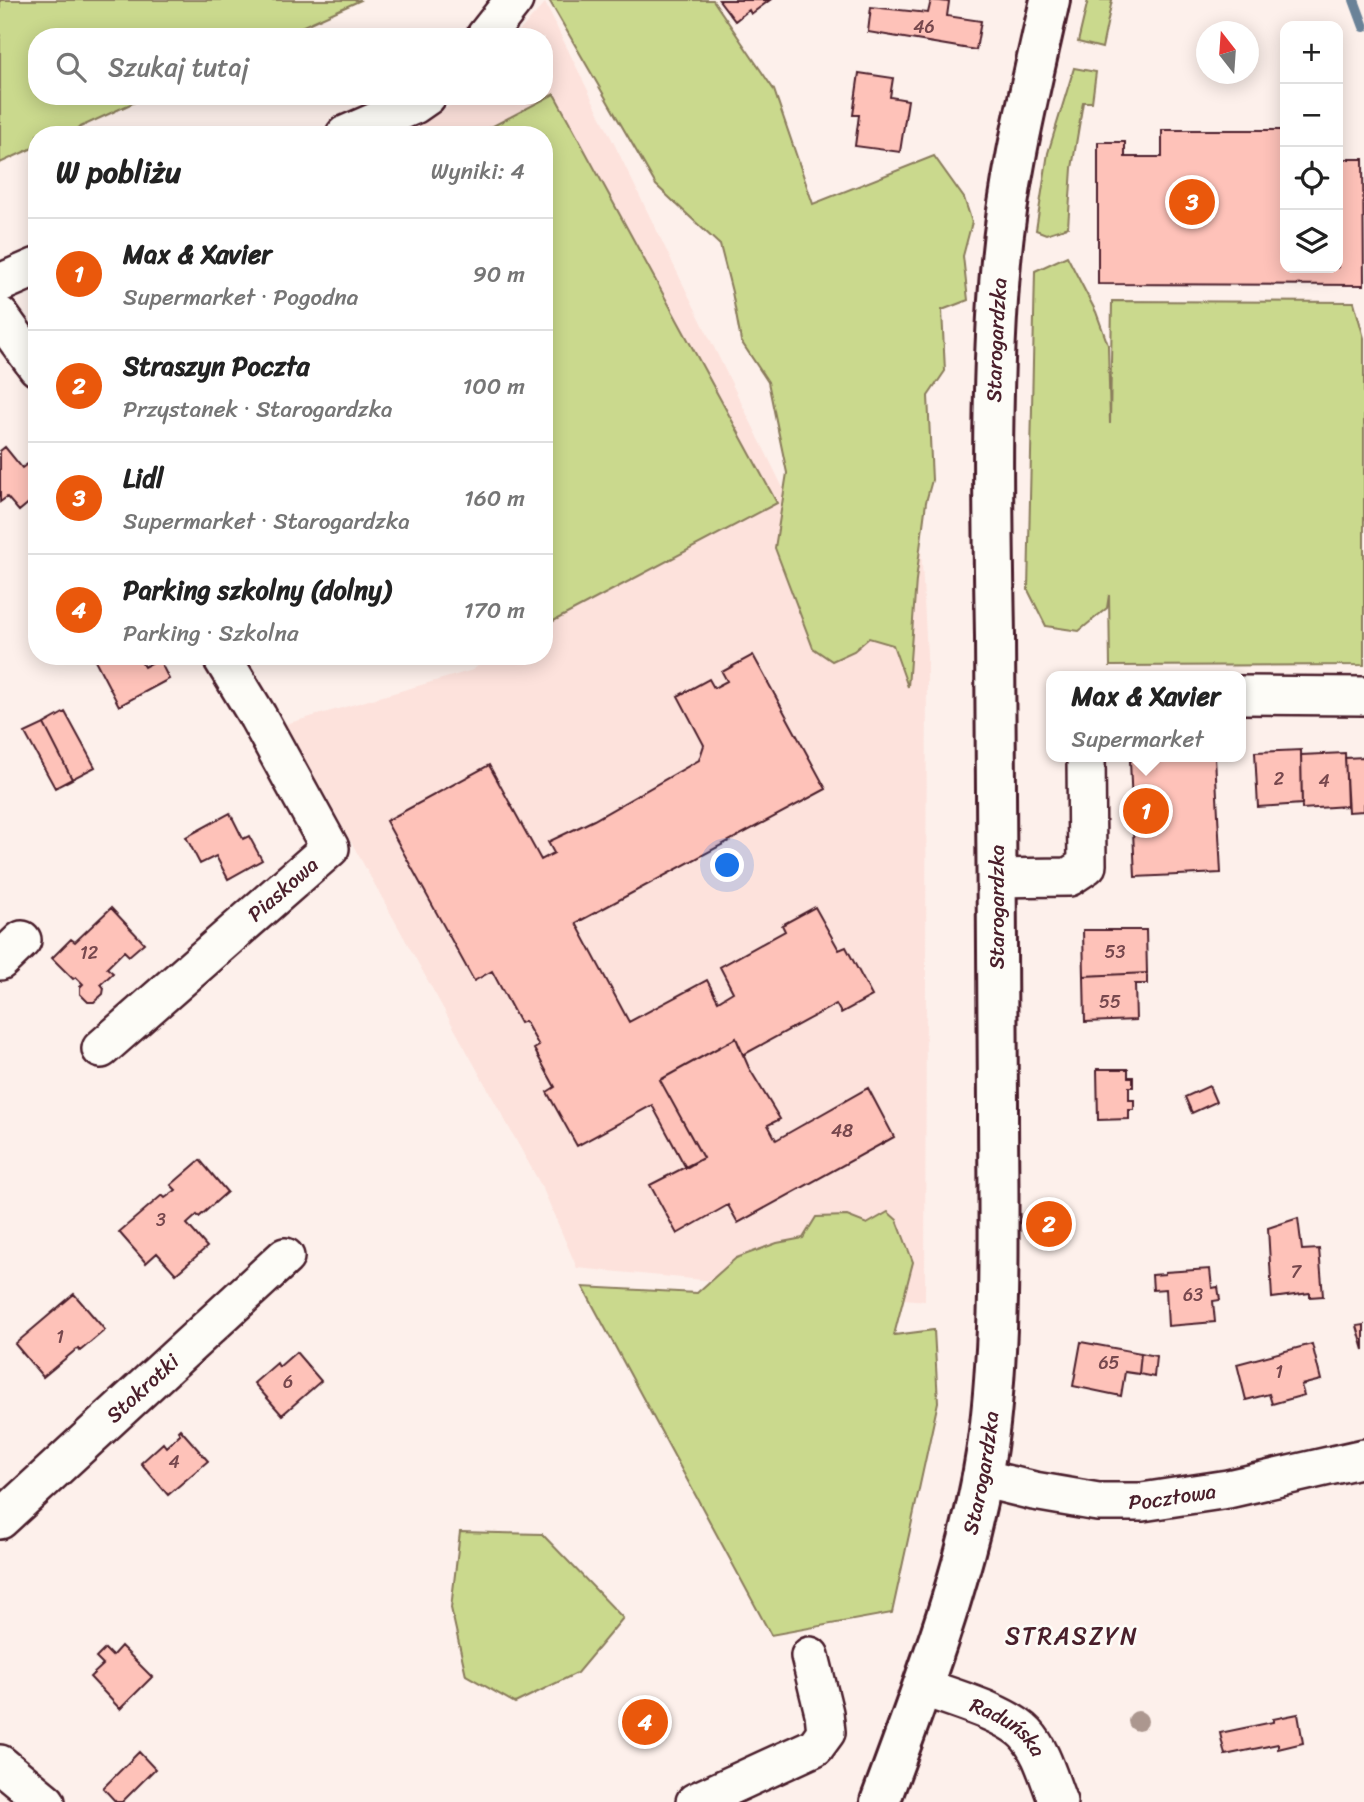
<!DOCTYPE html>
<html lang="pl">
<meta charset="utf-8">
<style>
:root{--surface:#fff;--page:#f6f6f6;--text:#222;--muted:#767676;--line:#e0e0e0;--accent:#ea580c}
body{margin:0;font-family:Sriracha,sans-serif;background:var(--page);color:var(--text)}
.controls{position:absolute;right:21px;top:21px;display:grid;overflow:hidden;border-radius:14px;box-shadow:0 4px 18px #0003}
.controls button{width:63px;height:63px;display:grid;place-items:center;padding:0;border:0;border-bottom:2px solid var(--line);background:var(--surface);color:var(--text);font:35px sans-serif}
.compass{position:absolute;left:1196px;top:21px;width:63px;height:63px;border-radius:50%;background:var(--surface);box-shadow:0 4px 18px #0003;rotate:343deg}
.you{position:absolute;left:728px;top:866px;width:24px;height:24px;margin:-18px;border:5px solid #fff;border-radius:50%;background:#1a73e8;box-shadow:0 0 0 10px #1a73e833}
.badge{display:grid;place-items:center;width:46px;height:46px;border-radius:50%;background:var(--accent);color:#fff;font-size:23px;font-weight:700}
.pin{position:absolute;translate:-50% -50%;border:4px solid #fff;box-shadow:0 2px 7px #0006}
.popup{position:absolute;left:1046px;top:671px;width:200px;height:91px;box-sizing:border-box;display:grid;place-content:center;border-radius:14px;background:var(--surface);filter:drop-shadow(0 2px 5px #0005);font-size:23px;white-space:nowrap;color:var(--muted)}
.popup b{font-size:26px;color:var(--text)}
.popup::after{content:'';position:absolute;left:50%;top:100%;margin-left:-14px;border:14px solid transparent;border-top-color:var(--surface)}
.list{margin:0;padding:0;list-style:none}
h2{display:flex;justify-content:space-between;align-items:center;height:91px;margin:0;padding:0 28px;font-size:30px}
h2 small{font-size:23px;font-weight:400;color:var(--muted)}
.list li{display:grid;grid-template-columns:46px 1fr auto;gap:21px;align-items:center;box-sizing:border-box;height:112px;padding:0 28px;border-top:2px solid var(--line)}
.list b{display:block;font-size:26px;white-space:nowrap}
.list p{margin:0;font-size:23px;white-space:nowrap;color:var(--muted)}
.list em{font-size:23px;font-style:normal;color:var(--muted)}
.icon{flex:none;width:38px;height:38px;fill:none;stroke:currentColor;stroke-width:2;stroke-linecap:round;stroke-linejoin:round}
.map{position:relative;flex:none;width:1364px;height:1802px;overflow:hidden}
.search{position:absolute;background:var(--surface);box-shadow:0 4px 18px #0003;left:28px;top:28px;width:525px;height:77px;display:flex;align-items:center;gap:18px;box-sizing:border-box;padding:0 24px;border-radius:28px;color:var(--muted);font-size:26px}
.panel{position:absolute;background:var(--surface);box-shadow:0 4px 18px #0003;left:28px;top:126px;width:525px;height:539px;border-radius:28px}
.map>svg:first-child{display:block}
.built{fill:#fde2dc}
.green{fill:#cad98d;stroke:#8a7c5c;stroke-width:2}
.lines{fill:none;stroke-linecap:round;stroke-linejoin:round}
.stream{stroke:#6a8298;stroke-width:10}
.building{fill:#fec2b9;stroke:#4a1f2b;stroke-width:2}
.minor-casing{stroke:#4a1f2b;stroke-width:42}
.major-casing{stroke:#4a1f2b;stroke-width:44}
.minor{stroke:#fdfcf7;stroke-width:37}
.major{stroke:#fdfcf7;stroke-width:38}
.tree{fill:#ac978f}
.labels{text-anchor:middle;dominant-baseline:central;stroke-width:5;stroke-linejoin:round;paint-order:stroke}
.number-label{font-size:18px;fill:#77484e}
.street-label{font-size:21px;fill:#4a1f2b;stroke:#fdfcf7}
.quarter-label{font-size:24px;letter-spacing:2px;fill:#4a1f2b;stroke:#fdfcf7}
</style>
<div class="map">
<svg width="1364" height="1802" viewBox="0 0 1364 1802">
<rect width="100%" height="100%" fill="#fdf0eb"/>
<filter id="ink" filterUnits="userSpaceOnUse"><feTurbulence type="fractalNoise" baseFrequency=".0143" numOctaves="2"/><feDisplacementMap in="SourceGraphic" scale="14" xChannelSelector="R" yChannelSelector="G"/><feConvolveMatrix kernelMatrix="1 2 1 2 8 2 1 2 1" color-interpolation-filters="sRGB"/></filter>
<g filter="url(#ink)">
<path class="built" d="M545 3 813 549 920 527 927 655 925 1301 577 1268 543 1189 286 724 473 670 489 656H544V135H406L449 106 458 96H544V37H514Z"/>
<path class="green" d="M0 0H361L279 37H37V96H148L63 135H37V146L0 163Z
M549 0H713L774 90 813 204 934 156 964 198 972 222 963 256 968 300 942 310 945 371 928 396 932 480 926 502 916 580 908 687 893 645 869 638 854 651 832 661 813 648 775 548 787 473 768 382 741 341 732 292 720 245 656 185Z
M1088 0H1112L1102 48 1078 42Z
M1074 68 1096 72 1092 102H1083L1072 168 1068 227 1046 234 1036 230 1048 153Z
M554 94 777 503 544 626V135H476Z
M1067 256 1096 312 1108 345 1110 424 1112 301 1354 302 1364 338V665L1110 666 1109 595 1107 608 1079 631 1046 626 1028 590 1035 271Z
M888 1212 897 1220 913 1262 894 1335 934 1330 938 1402 892 1613 771 1635 583 1287 697 1293 736 1258 777 1243 803 1238 816 1217 847 1216 867 1224Z
M460 1532 542 1534 623 1618 577 1673 515 1703 466 1675 451 1608Z"/>
<g class="lines">
<path class="stream" d="M1354 0 1364 27"/>
</g>
<path class="building" d="M719 0H770L751 14 749 10 735 21Z
M931 0 949 2 947 16 981 21 976 50 868 32 871 7 928 13Z
M859 73 893 78 890 97 908 100 900 152 855 146 859 115H853Z
M1162 130H1285V268H1338V159H1363L1364 285 1098 284V142H1125V157H1162Z
M5 447 22 468 33 460 37 465V489L34 491 37 496 19 511 7 497 0 502V451Z
M753 655 826 789 576 923 629 1022 707 980 718 1001 733 992 720 967 785 931 782 925 815 907 839 950 846 947 872 996 841 1013 836 1004 743 1055 736 1038 660 1080 703 1158 686 1168 652 1105 577 1146 547 1092 555 1087 534 1049 539 1046 525 1021 520 1023 492 971 474 981 386 821 489 765 541 860 554 853 548 842 594 820 699 760 704 745 678 696 709 679 714 688 727 681 722 672Z
M93 656H138L144 667 159 659 169 679 119 706Z
M65 712 95 767 72 779 44 724Z
M44 724 72 779 55 788 25 733Z
M1301 750 1302 804 1258 807 1255 752Z
M1345 753 1347 806 1302 809 1301 755Z
M1215 757 1221 873 1135 877 1130 760Z
M1364 757V811L1348 812 1345 758Z
M230 813 243 839 249 836 262 860 228 879 216 856 200 864 186 837Z
M111 908 144 943 129 956 124 951 107 968 113 973 101 984 104 988 103 994 94 1002H88L80 994V987L83 984 76 977 73 979 52 958 71 939 75 942Z
M1083 930H1146L1147 973 1084 976Z
M1147 973V984H1135L1136 1020 1085 1022 1084 976Z
M736 1038 749 1068 780 1119 768 1125 776 1140 868 1088 894 1137 738 1223 728 1205 677 1234 650 1185 703 1158 660 1080Z
M1097 1069H1128V1077H1133V1087H1129V1100H1134V1110H1129V1119L1098 1120Z
M1209 1086 1216 1102 1192 1113 1185 1097Z
M200 1160 227 1192 199 1217 197 1215 187 1224 207 1247 176 1274 157 1253 146 1263 119 1232 162 1195 165 1198 176 1190 171 1185Z
M1298 1218 1302 1250 1319 1249 1323 1296 1310 1297V1293L1272 1298 1268 1228Z
M1210 1269 1212 1288 1218 1287 1220 1300 1213 1301 1215 1322 1168 1326 1166 1289 1153 1290 1152 1275 1165 1274V1272Z
M74 1294 105 1330 80 1351 78 1348 43 1377 15 1344Z
M1364 1325V1350L1357 1326Z
M1081 1342 1141 1353 1139 1374 1125 1372 1121 1396 1073 1386Z
M1312 1344 1321 1380 1301 1385 1304 1395 1272 1404 1269 1394 1246 1400 1237 1364Z
M296 1352 321 1381 282 1415 254 1383 277 1363 279 1367Z
M1141 1353 1156 1356 1154 1377 1139 1374Z
M180 1429 208 1461 168 1495 141 1463 163 1443 166 1447 180 1434 178 1431Z
M121 1646 152 1677 120 1709 90 1677 103 1665 96 1658 105 1649 112 1656Z
M1298 1714 1303 1743 1278 1749V1744L1225 1755 1220 1733 1273 1722V1719Z
M139 1752 155 1769 122 1802H116L103 1788Z"/>
<g class="lines">
<defs>
<g id="minor">
<path d="M485 37 514 0"/>
<path d="M345 135 414 105 427 96"/>
<path d="M0 283 37 267"/>
<path d="M0 316 37 367"/>
<path d="M1240 695 1364 696"/>
<path d="M997 878 1069 877 1087 865 1086 757"/>
<path d="M0 961 22 940"/>
<path id="s1" d="M101 1049 330 848 258 717 221 656"/>
<path id="s2" d="M981 1478 1034 1491 1098 1502H1142L1228 1489 1364 1458"/>
<path id="s3" d="M0 1520 285 1257"/>
<path id="s4" d="M922 1687C949 1697 1007 1713 1026 1734 1042 1751 1049 1780 1058 1802"/>
<path d="M0 1764 46 1802"/>
<path d="M695 1802 815 1747 826 1732 824 1713 810 1656"/>
</g>
<g id="major">
<path id="s5" d="M880 1802C924 1683 976 1550 990 1424 1002 1318 998 1210 998 1104 997 948 996 792 995 636 993 511 990 386 1001 261 1009 173 1031 87 1050 0"/>
</g>
</defs>
<use href="#minor" class="minor-casing"/>
<use href="#major" class="major-casing"/>
<use href="#minor" class="minor"/>
<use href="#major" class="major"/>
</g>
<circle class="tree" cx="1138" cy="1721" r="10"/>
</g>
<g class="labels">
<g class="number-label">
<text x="924" y="27">46</text>
<text x="1279" y="779">2</text>
<text x="1324" y="781">4</text>
<text x="1115" y="952">53</text>
<text x="89" y="953">12</text>
<text x="1110" y="1002">55</text>
<text x="842" y="1131">48</text>
<text x="161" y="1220">3</text>
<text x="1296" y="1272">7</text>
<text x="1193" y="1295">63</text>
<text x="60" y="1337">1</text>
<text x="1109" y="1363">65</text>
<text x="1279" y="1372">1</text>
<text x="288" y="1382">6</text>
<text x="174" y="1462">4</text>
</g>
<g class="street-label">
<text stroke="none"><textPath href="#s5" startOffset="1479">Starogardzka</textPath></text>
<text stroke="none"><textPath href="#s1" startOffset="242">Piaskowa</textPath></text>
<text transform="translate(997 907) rotate(-90)">Starogardzka</text>
<text stroke="none"><textPath href="#s3" startOffset="194">Stokrotki</textPath></text>
<text stroke="none"><textPath href="#s5" startOffset="345">Starogardzka</textPath></text>
<text stroke="none"><textPath href="#s2" startOffset="194">Pocztowa</textPath></text>
<text stroke="none"><textPath href="#s4" startOffset="96">Raduńska</textPath></text>
</g>
<g class="quarter-label">
<text x="1072" y="1636">STRASZYN</text>
</g>
</g>
</svg>
<div class="controls">
<button>+</button>
<button>−</button>
<button><svg class="icon" aria-label="locate" viewBox="0 0 24 24"><circle cx="12" cy="12" r="6"/><path d="M12 2v4M12 18v4M2 12h4M18 12h4"/></svg></button>
<button><svg class="icon" aria-label="layers" viewBox="0 0 24 24"><path d="M12 4l9 5-9 5-9-5zM3 14l9 5 9-5"/></svg></button>
</div>
<svg class="compass" viewBox="-18 -18 36 36"><path d="M0-13l5 13h-10z" fill="#e53935"/><path d="M0 13l5-13h-10z" fill="#767676"/></svg>
<div class="you"></div>
<div class="pin badge" style="left:1146px;top:811px">1</div>
<div class="popup"><b>Max &amp; Xavier</b>Supermarket</div>
<div class="pin badge" style="left:1049px;top:1224px">2</div>
<div class="pin badge" style="left:1192px;top:202px">3</div>
<div class="pin badge" style="left:645px;top:1722px">4</div>
<div class="search"><svg class="icon" aria-label="search" viewBox="0 0 24 24"><circle cx="10" cy="10" r="6"/><path d="M15 15l6 6"/></svg>Szukaj tutaj</div>
<section class="panel">
<h2>W pobliżu<small>Wyniki: 4</small></h2>
<ul class="list">
<li><span class="badge">1</span><div><b>Max &amp; Xavier</b><p>Supermarket · Pogodna</p></div><em>90 m</em></li>
<li><span class="badge">2</span><div><b>Straszyn Poczta</b><p>Przystanek · Starogardzka</p></div><em>100 m</em></li>
<li><span class="badge">3</span><div><b>Lidl</b><p>Supermarket · Starogardzka</p></div><em>160 m</em></li>
<li><span class="badge">4</span><div><b>Parking szkolny (dolny)</b><p>Parking · Szkolna</p></div><em>170 m</em></li>
</ul>
</section>
</div>
